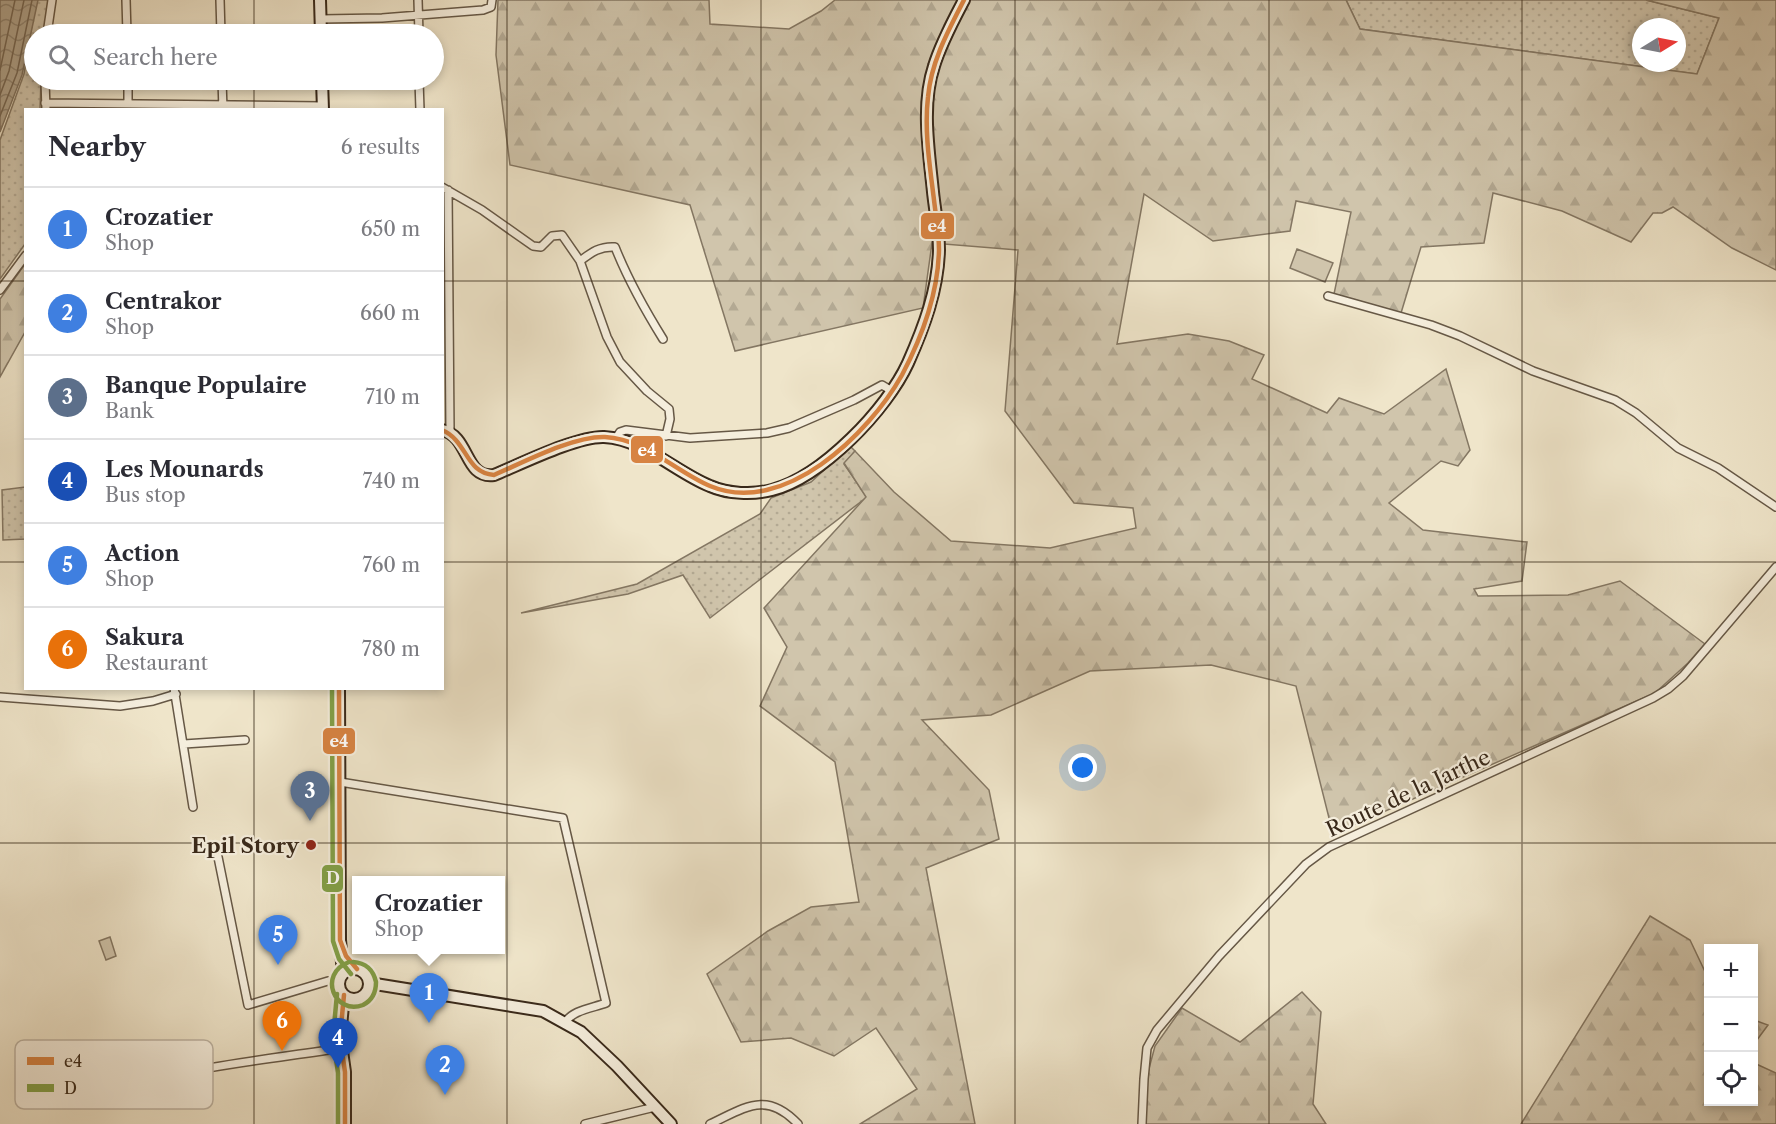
<!DOCTYPE html>
<meta charset="utf-8">
<style>
:root{--surface:#fff;--page:#f7f7f7;--text:#2b2b33;--muted:#7c7c81;--line:#e1e1e2;--accent:#db2777}
body{margin:0;font-family:"Libre Caslon Text",serif;background:var(--page);color:var(--text)}
.controls{position:absolute;right:18px;bottom:18px;display:grid;overflow:hidden;border-radius:0px;box-shadow:0 3px 9px #0003}
.controls button{width:54px;height:54px;display:grid;place-items:center;padding:0;border:0;border-bottom:2px solid var(--line);background:var(--surface);color:var(--text);font:30px sans-serif}
.compass{position:absolute;left:1632px;top:18px;width:54px;height:54px;border-radius:50%;background:var(--surface);box-shadow:0 3px 9px #0003;rotate:80deg}
.you{position:absolute;left:1083px;top:768px;width:21px;height:21px;margin:-15px;border:4px solid #fff;border-radius:50%;background:#1a73e8;box-shadow:0 0 0 9px #1a73e833}
.badge{display:grid;place-items:center;width:39px;height:39px;border-radius:50%;background:var(--accent);color:#fff;font-size:20px;font-weight:700}
.pin{position:absolute;translate:-50% -50px;filter:drop-shadow(0 2px 3px #0008)}
.pin::after{content:'';position:absolute;top:32px;width:21px;height:18px;background:inherit;clip-path:polygon(0 0,100% 0,50% 100%)}
.popup{position:absolute;left:352px;top:876px;width:153px;height:78px;box-sizing:border-box;display:grid;place-content:center;border-radius:0px;background:var(--surface);filter:drop-shadow(0 2px 4px #0005);font-size:20px;white-space:nowrap;color:var(--muted)}
.popup b{font-size:22px;color:var(--text)}
.popup::after{content:'';position:absolute;left:50%;top:100%;margin-left:-12px;border:12px solid transparent;border-top-color:var(--surface)}
.list{margin:0;padding:0;list-style:none}
h2{display:flex;justify-content:space-between;align-items:center;height:78px;margin:0;padding:0 24px;font-size:26px}
h2 small{font-size:20px;font-weight:400;color:var(--muted)}
.list li{display:grid;grid-template-columns:39px 1fr auto;gap:18px;align-items:center;box-sizing:border-box;height:84px;padding:0 24px;border-top:2px solid var(--line)}
.list b{display:block;font-size:22px;white-space:nowrap}
.list p{margin:0;font-size:20px;white-space:nowrap;color:var(--muted)}
.list em{font-size:20px;font-style:normal;color:var(--muted)}
.icon{flex:none;width:33px;height:33px;fill:none;stroke:currentColor;stroke-width:2;stroke-linecap:round;stroke-linejoin:round}
.map{position:relative;flex:none;width:1776px;height:1124px;overflow:hidden}
.search{position:absolute;background:var(--surface);box-shadow:0 3px 9px #0003;left:24px;top:24px;width:420px;height:66px;display:flex;align-items:center;gap:15px;box-sizing:border-box;padding:0 21px;border-radius:33px;color:var(--muted);font-size:22px}
.panel{position:absolute;background:var(--surface);box-shadow:0 3px 9px #0003;left:24px;top:108px;width:420px;height:582px;border-radius:0px}
.map>svg:first-child{display:block}
.grass{fill:url(#grass-dots);stroke:#847763;stroke-width:1.5;fill-rule:evenodd}
.forest{fill:url(#forest-firs);stroke:#847763;stroke-width:1.5}
.pitch{fill:#d0c5ac;stroke:#847763;stroke-width:1.5}
.water{fill:url(#water-waves);stroke:#817360;stroke-width:1.5}
.lines{fill:none;stroke-linecap:round;stroke-linejoin:round}
.shore{stroke:#756754;stroke-width:1.5}
.street-casing{stroke:#665846;stroke-width:10}
.secondary-casing{stroke:#39291a;stroke-width:14}
.street{stroke:#f5eedd;stroke-width:7}
.secondary{stroke:#f5eedd;stroke-width:10}
.bus-1-casing{stroke:#f5eedd;stroke-width:9}
.bus-2-casing{stroke:#f5eedd;stroke-width:9}
.bus-1{stroke:#d78342;stroke-width:4.5}
.bus-2{stroke:#82a047;stroke-width:4.5}
.grid{fill:none;stroke:#39291a;stroke-width:1.5;stroke-opacity:0.55}
.poi-dot{fill:#8f2418;stroke:#f5eedd;stroke-width:2}
.labels{text-anchor:middle;dominant-baseline:central;stroke-width:4.5;stroke-linejoin:round;paint-order:stroke}
.street-label{font-size:21px;fill:#39291a;stroke:#f5eedd}
.poi-label{font-size:21px;font-weight:bold;fill:#39291a;stroke:#f5eedd;text-anchor:end}
.key{fill:#f5eedd;stroke:#bdb3a2;stroke-width:1.5}
.key-label{font-size:16px;fill:#39291a}
.line-badge{stroke:#f5eedd;stroke-width:2}
.badge-label{font-size:16px;text-anchor:middle;font-weight:bold;fill:#fff}
</style>
<div class="map">
<svg width="1776" height="1124" viewBox="0 0 1776 1124">
<defs>
<pattern id="grass-dots" width="8" height="8" patternUnits="userSpaceOnUse" patternTransform="scale(1.5)"><rect width="8" height="8" fill="#d0c5ac"/><path d="M2 2h.1M6 6h.1" fill="none" stroke="#b3a993" stroke-width="1.8" stroke-linecap="round"/></pattern>
<pattern id="forest-firs" width="22" height="20" patternUnits="userSpaceOnUse" patternTransform="scale(1.5)"><rect width="22" height="20" fill="#d0c5ac"/><path d="M5 1l3.5 6h-7zM16 11l3.5 6h-7z" fill="#b3a993"/></pattern>
<pattern id="water-waves" width="16" height="10" patternUnits="userSpaceOnUse" patternTransform="scale(1.5)"><rect width="16" height="10" fill="#b1a58e"/><path d="M0 5q4-4 8 0t8 0" fill="none" stroke="#918673"/></pattern>
</defs>
<rect width="100%" height="100%" fill="#efe5ca"/>
<filter id="stains"><feTurbulence type="fractalNoise" baseFrequency=".00333" numOctaves="4"/><feColorMatrix values="0 0 0 0 .2 0 0 0 0 .09 0 0 0 0 .02 0 0 0 .5 -.17"/></filter>
<radialGradient id="worn" r=".72"><stop offset=".6" stop-color="#630" stop-opacity="0"/><stop offset="1" stop-color="#630" stop-opacity=".3"/></radialGradient>
<path class="grass" d="M36 0H49L43 34H34V80H41L40 109 26 110 25 244 0 279V140L24 74Z
M1346 0H1646L1719 18 1697 74 1360 29ZM1641 27H1677V63H1641Z
M850 446 855 451 844 464 867 497 710 618 683 575 628 594 521 613 637 584 760 514 771 498 811 482Z
M25 487V539L3 540 2 490Z"/>
<path class="forest" d="M498 0H709L710 24 789 29 821 11 835 0H1346L1360 29 1697 74 1719 18 1646 0H1776V270L1732 248 1673 207 1662 213H1653L1631 242 1562 211 1493 193 1484 243 1421 247 1401 313 1334 294 1351 212 1296 201 1290 231 1213 241 1144 194 1117 344 1188 334 1229 341 1264 355 1252 379 1327 413 1339 398 1384 414 1446 369 1470 450 1458 466 1441 461 1389 503 1423 530 1527 542 1522 581 1474 589 1478 596 1568 595 1620 581 1705 644 1688 663 1655 693 1333 834 1296 686 1211 665 1090 671 991 715 922 720 989 790 999 839 926 868 975 1124H860L917 1089 876 1028 834 1056 791 1038 741 1042 707 974 768 931 811 907 859 902 835 762 760 706 787 647 764 608 866 497 844 463 855 451 894 492 951 541 1050 548 1136 528 1133 508 1074 503 1005 411 1018 250 932 243 923 308 735 351 690 205 510 165 496 55Z
M25 264V332L0 377V299Z
M1650 916 1690 940 1708 978V1102H1754V1063L1776 1073V1124H1521Z
M1302 992 1321 1012 1313 1104 1326 1124H1146L1147 1076 1155 1046 1182 1008 1240 1042Z
M1754 1020 1768 1025 1754 1044Z"/>
<path class="pitch" d="M1297 249 1333 263 1325 282 1290 268Z
M110 937 116 956 106 960 99 941Z"/>
<path class="water" d="M0 0H38L22 75 0 132Z"/>
<g class="lines">
<path class="shore" d="M0 70 15 0
M0 95 9 71 24 0
M0 116 17 73 32 0"/>
<defs>
<path id="street" d="M126 0 127 34
M220 0 221 34
M418 0 419 34
M321 19 382 18 483 10 491 7 492 0
M47 34 52 0
M45 80 46 110
M128 80V110
M222 80 223 110
M419 80 420 110
M45 103 323 106
M442 187 482 210 533 246 541 247 552 236 562 235 580 261 607 337 620 362 647 391 669 409 670 419 666 436
M448 190 450 431
M580 261C592 252 600 246 615 247 628 280 645 310 663 339
M0 290 26 255
M1328 296 1431 325 1460 336 1533 371 1615 400 1636 413 1678 448 1718 468 1776 507
M616 438 620 432 626 430 690 438 767 433 789 428 854 400 882 385 892 391
M174 688 193 807
M0 697 120 706 153 701 176 694
M184 744 245 740
M340 782 563 818 606 1003C593 1008 572 1010 565 1023
M218 857 248 1005 328 981H339
M128 1086C198 1066 271 1059 342 1048
M585 1124 655 1107
M710 1124C745 1108 766 1090 798 1124
M1142 1124 1144 1079 1147 1048 1157 1030 1219 956 1306 864 1329 847 1653 698 1668 689 1683 676 1776 567"/>
<path id="secondary" d="M320 0 321 34
M322 80 323 110
M442 430C470 436 464 479 494 475 521 464 577 436 604 437 644 439 675 472 710 486 728 494 753 495 772 490 822 477 887 409 908 363 924 327 938 290 939 250 939 231 935 211 933 192 929 151 921 105 934 66 941 43 953 21 964 0
M339 688 340 940 343 973
M339 984a15 15 0 1 1 30 0a15 15 0 1 1-30 0Z
M369 983 543 1011 581 1032 617 1066 671 1124
M344 995 340 1037 345 1072V1124"/>
</defs>
<use href="#street" class="street-casing"/>
<use href="#secondary" class="secondary-casing"/>
<use href="#street" class="street"/>
<use href="#secondary" class="secondary"/>
<defs>
<path id="bus-1" d="M442 430C468 441 465 473 494 475 524 462 573 436 605 437 645 439 675 471 710 486 784 517 869 434 902 375 922 337 938 293 939 250 939 233 936 217 934 200 930 167 924 131 928 97 931 62 948 31 964 0
M339 688 340 940 346 956 357 969
M344 995 340 1037 345 1072V1124"/>
<path id="bus-2" d="M332 688 333 941 339 959 351 974
M349 962C317 974 335 1016 363 1005 373 1000 376 992 376 982 373 969 366 963 353 962
M337 994 333 1037 338 1073V1124"/>
</defs>
<use href="#bus-1" class="bus-1-casing"/>
<use href="#bus-2" class="bus-2-casing"/>
<use href="#bus-1" class="bus-1"/>
<use href="#bus-2" class="bus-2"/>
</g>
<path class="grid" d="M254 0V34M507 0V1124M761 0V1124M1015 0V1124M1269 0V1124M1522 0V1124M254 80V110M0 281H26M442 281H1776M0 562H26M442 562H1776M254 688V1124M0 843H1776"/>
<circle class="poi-dot" cx="311" cy="845" r="6"/>
<g class="labels">
<g class="street-label">
<text transform="translate(1408 793) rotate(-25)">Route de la Jarthe</text>
</g>
<g class="poi-label">
<text x="299" y="845">Epil Story</text>
</g>
</g>
<rect x="15" y="1040" width="198" height="69" rx="9" class="key"/>
<rect x="27" y="1057" width="27" height="8" fill="#d78342"/>
<rect x="27" y="1084" width="27" height="8" fill="#82a047"/>
<g class="key-label">
<text x="64" y="1067">e4</text>
<text x="64" y="1094">D</text>
</g>
<g class="line-badge">
<rect x="920" y="212" width="35" height="28" rx="6" fill="#d78342"/>
<rect x="630" y="435" width="34" height="29" rx="6" fill="#d78342"/>
<rect x="322" y="727" width="34" height="28" rx="6" fill="#d78342"/>
<rect x="321" y="864" width="23" height="29" rx="6" fill="#82a047"/>
</g>
<g class="badge-label">
<text x="937" y="232">e4</text>
<text x="647" y="456">e4</text>
<text x="339" y="747">e4</text>
<text x="333" y="884">D</text>
</g>
<rect width="100%" height="100%" filter="url(#stains)"/>
<rect width="100%" height="100%" fill="url(#worn)"/>
</svg>
<div class="controls">
<button>+</button>
<button>−</button>
<button><svg class="icon" aria-label="locate" viewBox="0 0 24 24"><circle cx="12" cy="12" r="6"/><path d="M12 2v4M12 18v4M2 12h4M18 12h4"/></svg></button>
</div>
<svg class="compass" viewBox="-18 -18 36 36"><path d="M0-13l5 13h-10z" fill="#e53935"/><path d="M0 13l5-13h-10z" fill="#7c7c81"/></svg>
<div class="you"></div>
<div class="pin badge" style="left:429px;top:1023px;background:#3f7fe0">1</div>
<div class="popup"><b>Crozatier</b>Shop</div>
<div class="pin badge" style="left:445px;top:1095px;background:#3f7fe0">2</div>
<div class="pin badge" style="left:310px;top:821px;background:#5c6f8a">3</div>
<div class="pin badge" style="left:338px;top:1068px;background:#1a4fb4">4</div>
<div class="pin badge" style="left:278px;top:965px;background:#3f7fe0">5</div>
<div class="pin badge" style="left:282px;top:1051px;background:#e8710a">6</div>
<div class="search"><svg class="icon" aria-label="search" viewBox="0 0 24 24"><circle cx="10" cy="10" r="6"/><path d="M15 15l6 6"/></svg>Search here</div>
<section class="panel">
<h2>Nearby<small>6 results</small></h2>
<ul class="list">
<li><span class="badge" style="background:#3f7fe0">1</span><div><b>Crozatier</b><p>Shop</p></div><em>650 m</em></li>
<li><span class="badge" style="background:#3f7fe0">2</span><div><b>Centrakor</b><p>Shop</p></div><em>660 m</em></li>
<li><span class="badge" style="background:#5c6f8a">3</span><div><b>Banque Populaire</b><p>Bank</p></div><em>710 m</em></li>
<li><span class="badge" style="background:#1a4fb4">4</span><div><b>Les Mounards</b><p>Bus stop</p></div><em>740 m</em></li>
<li><span class="badge" style="background:#3f7fe0">5</span><div><b>Action</b><p>Shop</p></div><em>760 m</em></li>
<li><span class="badge" style="background:#e8710a">6</span><div><b>Sakura</b><p>Restaurant</p></div><em>780 m</em></li>
</ul>
</section>
</div>
